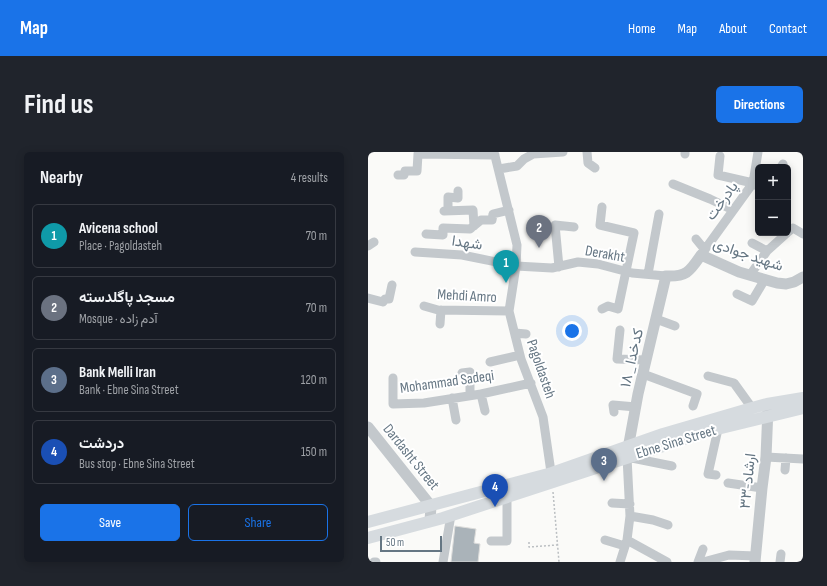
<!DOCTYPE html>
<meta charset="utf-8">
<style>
:root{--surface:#171b24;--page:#20242c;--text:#f1f3f6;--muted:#9ea1a6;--line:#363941;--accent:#1a73e8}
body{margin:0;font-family:"Sofia Sans Condensed",Vazirmatn,sans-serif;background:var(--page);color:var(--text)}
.controls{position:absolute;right:12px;top:12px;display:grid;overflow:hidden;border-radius:6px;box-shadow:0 2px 10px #0003}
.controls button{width:36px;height:36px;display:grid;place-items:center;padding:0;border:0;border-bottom:1px solid var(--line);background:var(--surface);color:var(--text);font:20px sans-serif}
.scale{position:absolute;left:12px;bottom:10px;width:62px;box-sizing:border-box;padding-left:4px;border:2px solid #657683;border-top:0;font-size:11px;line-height:14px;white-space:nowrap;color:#657683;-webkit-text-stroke:3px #fff;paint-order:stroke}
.you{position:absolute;left:204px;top:179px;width:14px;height:14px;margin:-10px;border:3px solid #fff;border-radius:50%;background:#1a73e8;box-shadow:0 0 0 6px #1a73e833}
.badge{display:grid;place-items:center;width:26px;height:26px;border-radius:50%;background:var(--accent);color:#fff;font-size:13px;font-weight:700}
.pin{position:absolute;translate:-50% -33px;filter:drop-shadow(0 1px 2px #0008)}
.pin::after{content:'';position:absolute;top:21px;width:14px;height:12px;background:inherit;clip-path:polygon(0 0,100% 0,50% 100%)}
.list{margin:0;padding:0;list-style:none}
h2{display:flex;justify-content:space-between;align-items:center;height:52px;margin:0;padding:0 16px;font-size:17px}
h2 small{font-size:13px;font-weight:400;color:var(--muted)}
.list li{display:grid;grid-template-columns:26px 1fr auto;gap:12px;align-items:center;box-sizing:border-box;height:64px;margin:0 8px 8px;padding:0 8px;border:1px solid var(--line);border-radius:6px}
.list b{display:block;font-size:15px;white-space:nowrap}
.list p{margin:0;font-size:13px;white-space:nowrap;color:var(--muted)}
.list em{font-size:13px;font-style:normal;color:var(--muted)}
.actions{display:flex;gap:8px;padding:12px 16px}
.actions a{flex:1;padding:9px 0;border:1px solid var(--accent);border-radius:6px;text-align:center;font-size:14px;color:var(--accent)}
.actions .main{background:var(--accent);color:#fff}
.map{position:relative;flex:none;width:435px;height:410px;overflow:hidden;border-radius:6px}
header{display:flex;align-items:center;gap:24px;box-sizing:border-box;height:56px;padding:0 20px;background:var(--accent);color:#fff}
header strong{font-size:19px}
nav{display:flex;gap:22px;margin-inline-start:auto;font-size:14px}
.intro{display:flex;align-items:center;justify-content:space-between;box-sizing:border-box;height:96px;padding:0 24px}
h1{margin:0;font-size:28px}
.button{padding:10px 18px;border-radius:6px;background:var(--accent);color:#fff;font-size:14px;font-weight:700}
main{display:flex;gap:24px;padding:0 24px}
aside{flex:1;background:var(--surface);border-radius:6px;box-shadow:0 2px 10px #0003}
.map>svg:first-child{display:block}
.building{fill:#aab3b9;stroke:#dcdcda}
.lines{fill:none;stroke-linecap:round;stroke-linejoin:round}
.path{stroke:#bbbfc2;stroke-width:1.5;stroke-dasharray:2 2;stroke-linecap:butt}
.minor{stroke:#c3c8cc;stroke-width:9}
.tertiary{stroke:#c3c8cc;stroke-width:11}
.secondary{stroke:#d6dbdf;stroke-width:12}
.labels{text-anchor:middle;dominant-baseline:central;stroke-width:4;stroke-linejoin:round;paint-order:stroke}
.street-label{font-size:15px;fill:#657683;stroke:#fff}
</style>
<header>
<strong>Map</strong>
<nav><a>Home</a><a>Map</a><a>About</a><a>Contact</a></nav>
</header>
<div class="intro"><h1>Find us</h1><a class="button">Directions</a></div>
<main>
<aside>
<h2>Nearby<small>4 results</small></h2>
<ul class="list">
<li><span class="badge" style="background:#0f9aa8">1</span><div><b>Avicena school</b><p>Place · Pagoldasteh</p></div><em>70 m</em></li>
<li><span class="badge" style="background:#6b7280">2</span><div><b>مسجد پاگلدسته</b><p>Mosque · آدم زاده</p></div><em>70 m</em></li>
<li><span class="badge" style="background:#5c6f8a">3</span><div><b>Bank Melli Iran</b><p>Bank · Ebne Sina Street</p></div><em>120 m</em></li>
<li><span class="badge" style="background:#1a4fb4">4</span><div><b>دردشت</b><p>Bus stop · Ebne Sina Street</p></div><em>150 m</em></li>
</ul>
<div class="actions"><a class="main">Save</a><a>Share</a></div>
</aside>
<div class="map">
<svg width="435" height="410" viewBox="0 0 435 410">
<rect width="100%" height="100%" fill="#fafaf8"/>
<path class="building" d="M87 374 108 377 106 391 112 392 110 410H83Z"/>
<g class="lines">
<path class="path" d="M185 340 191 410
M161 390V395L189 393"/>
<path class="minor" d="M126 0 149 93 148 114 141 159 153 207 175 265 184 327
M219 0 220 11 227 16
M317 2V0
M352 4 350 23 385 31 389 34
M413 15 415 12
M131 17 149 14 156 7 165 2 195 0
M30 23H36L37 19H49L50 2 127 3
M305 32 342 47 365 58
M234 55 232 73 266 81 250 157 240 154 234 157
M76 59 105 58 106 74
M80 59V45L90 46V39
M420 80 425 76 435 82
M58 82 75 83V76L102 77 113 68H124L125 62 141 58
M328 87 337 98
M384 91 399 99
M0 94 6 90
M47 100 94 103 148 114 184 116 210 110 230 112 264 121 298 124
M333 103 385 31 390 0
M191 115 187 73 206 75
M280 122 291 62
M382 123 399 99 419 81
M369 142 384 149 397 127
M0 146 15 150 17 147H21L24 133
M56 154 70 158 141 159
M288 167 307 174
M72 172 73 158
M252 178 249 207 278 208
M147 181 158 182
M122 210 152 203
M94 221 102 220V243
M275 222 329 242 325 254
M340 224 366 231 384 256
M25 226V252L56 251 113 242 163 231
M113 242 117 259
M84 246 88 268
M246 260 245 253 268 255
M398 305 435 307
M417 318 418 306
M348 323 340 322 350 277
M360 331 394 336
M244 351 262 352
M262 364 285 368 300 373
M237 388 257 394
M259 388 299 410
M123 389H139V340
M6 410H8
M75 410 83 363
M252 410 259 388 262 364 259 305 304 314
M330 410 335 397
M335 410 361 403 388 404
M412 410 413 402"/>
<path class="tertiary" d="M0 275 63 354 62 369
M259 302 270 242 298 124C319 125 322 119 333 103L371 120 409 131 418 132 426 130 435 125
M387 410 394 336 398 305 400 256"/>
<path class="secondary" d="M0 370 184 321 295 282 384 256 399 252 435 246
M0 386 75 366 341 279 435 256"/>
</g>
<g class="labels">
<g class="street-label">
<text transform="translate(354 49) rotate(-54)">پادرخت</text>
<text transform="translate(99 91) rotate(8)">شهدا</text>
<text transform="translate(237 102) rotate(10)">Derakht</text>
<text transform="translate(380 103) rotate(19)">شهید جوادی</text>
<text transform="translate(99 144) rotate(3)">Mehdi Amro</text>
<text transform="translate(264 206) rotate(-77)">۱۸ _ کدخدا</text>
<text transform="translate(173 217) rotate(71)">Pagoldasteh</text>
<text transform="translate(79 230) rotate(-8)">Mohammad Sadeqi</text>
<text transform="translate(308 290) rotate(-17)">Ebne Sina Street</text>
<text transform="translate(43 305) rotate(51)">Dardasht Street</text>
<text transform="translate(380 329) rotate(-84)">۳۳-ارشاد</text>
</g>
</g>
</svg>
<div class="controls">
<button>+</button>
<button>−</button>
</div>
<div class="scale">50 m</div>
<div class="you"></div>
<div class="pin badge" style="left:138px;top:131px;background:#0f9aa8">1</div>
<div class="pin badge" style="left:171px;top:96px;background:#6b7280">2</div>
<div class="pin badge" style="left:236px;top:329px;background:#5c6f8a">3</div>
<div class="pin badge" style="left:127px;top:355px;background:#1a4fb4">4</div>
</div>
</main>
